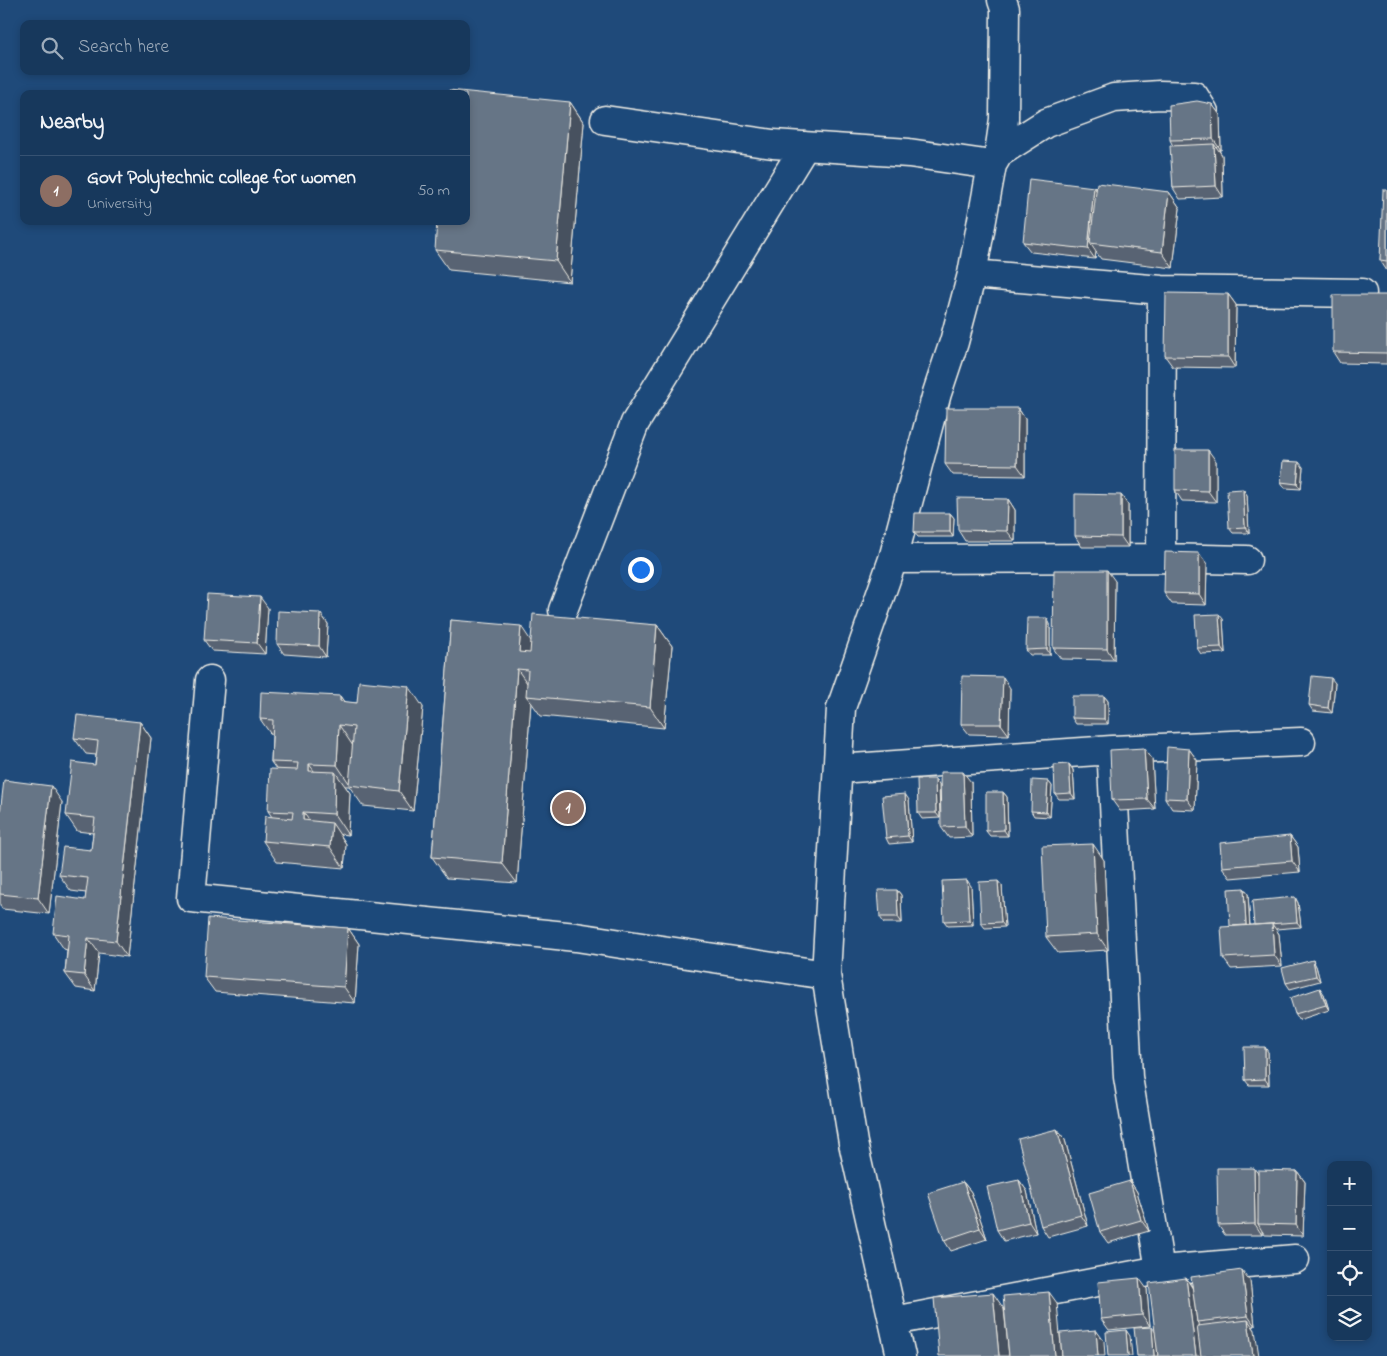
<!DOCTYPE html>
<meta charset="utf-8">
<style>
:root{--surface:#17385c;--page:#244365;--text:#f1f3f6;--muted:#9eacbb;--line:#365272;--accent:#95b2f1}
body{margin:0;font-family:"Indie Flower",sans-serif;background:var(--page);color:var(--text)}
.controls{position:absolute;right:15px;bottom:15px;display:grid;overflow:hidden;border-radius:10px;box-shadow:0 2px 8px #0003}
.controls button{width:45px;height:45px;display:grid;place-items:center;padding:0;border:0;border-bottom:1px solid var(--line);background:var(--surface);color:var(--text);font:25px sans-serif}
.you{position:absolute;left:640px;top:569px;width:18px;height:18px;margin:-12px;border:4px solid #fff;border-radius:50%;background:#1a73e8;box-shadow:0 0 0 8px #1a73e833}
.badge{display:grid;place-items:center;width:32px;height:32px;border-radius:50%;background:var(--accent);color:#fff;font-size:16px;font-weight:700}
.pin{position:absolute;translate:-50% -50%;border:2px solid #fff;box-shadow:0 1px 5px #0006}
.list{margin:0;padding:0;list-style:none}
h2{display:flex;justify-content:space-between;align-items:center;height:65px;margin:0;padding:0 20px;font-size:21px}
h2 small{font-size:16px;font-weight:400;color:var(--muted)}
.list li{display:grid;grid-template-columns:32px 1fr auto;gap:15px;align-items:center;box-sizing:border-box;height:70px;padding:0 20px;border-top:1px solid var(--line)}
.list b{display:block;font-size:19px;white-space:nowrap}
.list p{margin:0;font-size:16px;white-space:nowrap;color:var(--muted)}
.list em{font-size:16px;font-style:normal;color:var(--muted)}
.icon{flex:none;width:28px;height:28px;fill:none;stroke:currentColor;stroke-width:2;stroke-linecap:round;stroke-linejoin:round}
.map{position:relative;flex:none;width:1387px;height:1356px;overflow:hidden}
.search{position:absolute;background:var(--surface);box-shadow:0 2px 8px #0003;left:20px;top:20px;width:450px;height:55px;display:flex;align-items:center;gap:12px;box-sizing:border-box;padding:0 18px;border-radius:10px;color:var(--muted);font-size:19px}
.panel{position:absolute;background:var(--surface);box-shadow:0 2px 8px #0003;left:20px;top:90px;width:450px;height:135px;border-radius:10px}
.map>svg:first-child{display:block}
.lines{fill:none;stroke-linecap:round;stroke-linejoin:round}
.street-casing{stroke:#f4f1e8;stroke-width:31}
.street{stroke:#1f4a7a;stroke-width:28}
.wall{fill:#586473;stroke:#f4f1e8}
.shaded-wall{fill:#47515e;stroke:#f4f1e8}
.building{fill:#667486;stroke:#f4f1e8}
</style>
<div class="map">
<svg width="1387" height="1356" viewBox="0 0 1387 1356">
<rect width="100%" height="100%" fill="#1f4a7a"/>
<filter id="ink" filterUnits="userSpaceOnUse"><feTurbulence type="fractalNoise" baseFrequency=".02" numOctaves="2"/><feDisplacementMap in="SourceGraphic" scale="10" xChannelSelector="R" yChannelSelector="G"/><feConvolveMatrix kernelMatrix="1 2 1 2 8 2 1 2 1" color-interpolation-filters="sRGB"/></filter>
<g filter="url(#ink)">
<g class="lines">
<defs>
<path id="street" d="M605 120 773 144 909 153 992 165
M999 153 1046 123 1114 98 1160 95 1194 96 1204 112
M972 274 1162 290 1362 293
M1161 558 1162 290
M893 559 1161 558 1247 560
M563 610 635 423 805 146
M210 680 191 898 576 937 826 975
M1112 765 1128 1077 1160 1270
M838 769 1112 750 1301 742
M894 1321 1160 1270 1295 1259
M901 1356 853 1143 826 975 841 708 893 559 937 393 954 342 972 274 992 165 999 153 1004 119 1005 9 1002 0"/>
</defs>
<use href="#street" class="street-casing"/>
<use href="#street" class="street"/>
</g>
<path class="wall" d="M570 102 584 123 570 282 449 270 435 250Z
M1212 104 1220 115 1221 150H1219L1222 155 1223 197 1180 199 1173 188V146L1170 140Z
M1096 189 1169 192 1180 208 1173 268 1101 259 1096 252 1095 259 1031 252 1023 242Z
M1387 190V271L1380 260Z
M1228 294 1236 305 1235 368 1173 367 1165 356Z
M1387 295V364L1340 363 1333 352Z
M1018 408 1025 419V476L953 475 945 464Z
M1216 461V502L1182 501 1175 490Z
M1303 467 1301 489 1285 488 1281 482Z
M1243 489 1247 495 1249 533H1233L1229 528Z
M1121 495 1128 505V547H1082L1075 536Z
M1008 499 1015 510V541H965L958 530Z
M950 513 954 518 953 537H918L914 532Z
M1207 564 1206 605 1172 604 1164 593Z
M1115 581 1114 660 1061 659 1053 648Z
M268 608 265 654 212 651 204 640Z
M320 613 328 624 326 657 284 654 277 644Z
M1223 619 1225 653 1201 654 1197 648Z
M451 620 531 641 657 625 672 646 664 728 541 716 531 702 517 883 447 878 432 857Z
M1050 624V655H1030L1026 650Z
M1335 683 1332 713 1313 711 1309 705Z
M1010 688 1009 735 969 734 961 724Z
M340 696 344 702 357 703 423 707 413 811 363 806 349 786H345L350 793 348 835 340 834 346 844 344 868 277 862 263 841 272 817 268 811 276 769 271 762 272 736 260 719Z
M1104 696 1108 701V724H1076L1072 718Z
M140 722 151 738 127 957 99 953 95 991 76 988 65 973 67 950 64 949 53 933 85 900 86 893 71 891 59 875 91 850 93 833 77 831 66 815 95 765 96 755 86 754 74 738Z
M1144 748 1152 759 1155 809 1120 811 1112 800Z
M1189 749 1197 760 1195 810 1172 809 1165 798Z
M1069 764 1073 770 1075 799H1059L1055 794Z
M935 779 939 784 940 818 922 819 918 813Z
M1048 781 1052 786 1050 817 1034 816 1031 811Z
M971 782 972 837 949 838 941 827Z
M1003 792 1007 797 1008 836H990L986 831Z
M909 800 912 842 889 844 886 838Z
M62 802 49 914 2 909 0 905V814Z
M1290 836 1298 847 1300 872 1230 878 1222 867Z
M1104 860 1108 950 1058 953 1046 937Z
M971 886 973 925 948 926 944 921Z
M1002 886 1005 927 985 928 981 923Z
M897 890 901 895 902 923H884L880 917Z
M1248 894 1250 925H1254L1295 897 1298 903 1301 927 1276 929 1279 934 1282 966 1231 969 1223 958Z
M348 928 359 944 355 1003 215 992 204 977Z
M1316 966 1320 981 1290 989 1286 983Z
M1324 994 1329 1010 1299 1020 1295 1014Z
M1268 1052 1269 1085H1249L1245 1080Z
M1057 1129 1065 1140 1088 1226 1048 1237 1041 1226Z
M1297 1171 1305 1182 1303 1236 1265 1235 1262 1231V1235H1225L1218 1225 1258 1174Z
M1019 1180 1027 1191 1036 1233 1004 1241 997 1230Z
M1130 1181 1137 1192 1149 1231 1108 1243 1100 1232Z
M963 1182 971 1192 987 1239 951 1251 944 1240Z
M1186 1278 1192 1286 1250 1281 1255 1326 1253 1327 1255 1330 1156 1340 1158 1356H1137L1155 1332Z
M1147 1289 1150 1326 1109 1330 1101 1319Z"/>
<path class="shaded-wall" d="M570 102 584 123 570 282 556 261Z
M1212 104 1220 115 1221 150 1213 139Z
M1214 144 1222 155 1223 197 1216 186Z
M1094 187 1102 198 1090 243 1096 252 1095 259 1088 249Z
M1169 192 1180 208 1173 268 1162 252Z
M1228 294 1236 305 1235 368 1228 357Z
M1018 408 1025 419V476L1017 465Z
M1208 450 1216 461V502L1208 491Z
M1299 462 1303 467 1301 489 1297 484Z
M1243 489 1247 495 1249 533 1245 527Z
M1121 495 1128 505V547L1121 537Z
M1008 499 1015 510V541L1007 531Z
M950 513 954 518 953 537 950 532Z
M1199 553 1207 564 1206 605 1199 594Z
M1107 570 1115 581 1114 660 1107 649Z
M260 597 268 608 265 654 257 643Z
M320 613 328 624 326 657 319 646Z
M1219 614 1223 619 1225 653 1221 647Z
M1047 618 1050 624V655L1047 649Z
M657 625 672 646 664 728 650 707Z
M521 626 535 647 533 672 519 652Z
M517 669 532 690 526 696 531 702 517 883 502 863Z
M1003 677 1010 688 1009 735 1001 724Z
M1331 678 1335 683 1332 713 1328 708Z
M409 686 423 707 413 811 399 791Z
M340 696 354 716 340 701Z
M1104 696 1108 701V724L1104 719Z
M140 722 151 738 127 957 116 941Z
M339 725 353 746 351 786 337 765Z
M1144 748 1152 759 1155 809 1147 799Z
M1189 749 1197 760 1195 810 1187 799Z
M309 764 324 785 309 771Z
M1069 764 1073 770 1075 799 1071 793Z
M335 772 350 793 348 835 334 814Z
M963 772 971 782 972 837 965 826Z
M935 779 939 784 940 818 936 813Z
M1048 781 1052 786 1050 817 1046 812Z
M51 786 62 802 49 914 38 898Z
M1003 792 1007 797 1008 836 1004 830Z
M905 794 909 800 912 842 908 836Z
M303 812 318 833 303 820Z
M332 823 346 844 344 868 330 847Z
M1290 836 1298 847 1300 872 1292 861Z
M1093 844 1104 860 1108 950 1097 934Z
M967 880 971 886 973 925 969 920Z
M998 881 1002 886 1005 927 1001 922Z
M1244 888 1248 894 1250 931 1246 925Z
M897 890 901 895 902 923 898 917Z
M1295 897 1298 903 1301 927 1297 922Z
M1272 924 1279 934 1282 966 1274 955Z
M348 928 359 944 355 1003 344 987Z
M88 938 99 953 95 991 84 975Z
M1313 960 1316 966 1320 981 1316 976Z
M1320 988 1324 994 1329 1010 1326 1005Z
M1265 1047 1268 1052 1269 1085 1265 1079Z
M1057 1129 1065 1140 1088 1226 1081 1215Z
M1254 1168 1262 1179 1258 1224 1262 1231V1235L1255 1224Z
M1297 1171 1305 1182 1303 1236 1296 1225Z
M1019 1180 1027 1191 1036 1233 1029 1222Z
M1130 1181 1137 1192 1149 1231 1141 1220Z
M963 1182 971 1192 987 1239 980 1228Z
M1242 1270 1250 1281 1255 1326 1248 1316Z
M1139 1278 1147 1289 1150 1326 1142 1315Z
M1186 1278 1193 1289 1197 1322 1198 1323 1202 1356H1196Z
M1049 1292 1057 1303 1062 1356H1055Z
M993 1293 1004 1309 1009 1356H999Z
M1248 1320 1255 1330 1259 1356H1253Z
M1152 1327 1156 1333 1158 1356H1154Z
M1096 1330 1104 1341 1105 1356H1098Z
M1126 1330 1130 1336 1132 1356H1128Z"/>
<path class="building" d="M449 90 570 102 556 261 435 250 437 221H466V94H449Z
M1197 101 1212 104 1213 139 1170 140 1169 105Z
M1214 144 1216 186 1173 188 1170 146Z
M1029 179 1094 187 1088 249 1023 242Z
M1097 183 1169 192 1162 252 1090 243Z
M1383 190H1387V261L1380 260Z
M1166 293 1228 294V357L1165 356Z
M1333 295H1387V353L1333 352Z
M946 408H1018L1017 465 945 464Z
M1175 450H1208V491L1175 490Z
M1283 461 1299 462 1297 484 1281 482Z
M1243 489 1245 527 1229 528 1227 490Z
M1075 494 1121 495V537L1075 536Z
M957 498 1008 499 1007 531 958 530Z
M915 513H950V532H914Z
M1165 552 1199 553V594L1164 593Z
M1054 570H1107V649L1053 648Z
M207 594 260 597 257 643 204 640Z
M278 611 320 613 319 646 277 644Z
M533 614 657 625 650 707 526 696 528 670 517 669 502 863 432 857 451 620 521 626 519 652 530 653Z
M1219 614 1221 647 1197 648 1195 615Z
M1027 618H1047V649L1026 650Z
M962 676 1003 677 1001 724H961Z
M1312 676 1331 678 1328 708 1309 705Z
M359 681 409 686 399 791 349 785 354 727 339 725 337 765 309 764V771L335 772 334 814 303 812V820L332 823 330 847 263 841 265 816 292 819 293 812 268 811 270 769 297 770 298 763 271 762 273 720 260 719 261 692 340 696V701L357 703Z
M1072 696H1104V719L1072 718Z
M77 715 140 722 116 941 88 938 84 975 65 973 69 935 53 933 57 896 85 900 88 878 59 875 63 847 91 850 95 818 66 815 72 762 95 765 98 741 74 738Z
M1167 747 1189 749 1187 799 1165 798Z
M1144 748 1147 799 1112 800 1110 750Z
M1069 764 1071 793 1055 794 1054 765Z
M940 772H963L965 826 941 827Z
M917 779H935L936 813H918Z
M4 780 51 786 38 898 0 894V814Z
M1032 780 1048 781 1046 812 1031 811Z
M986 792H1003L1004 830 986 831Z
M905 794 908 836 886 838 882 796Z
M1290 836 1292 861 1222 867 1220 843Z
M1093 844 1097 934 1046 937 1042 846Z
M967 880 969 920 944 921 942 881Z
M998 881 1001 922 981 923 979 882Z
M1244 888 1246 925 1230 926 1228 889Z
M878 890H897L898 917H880Z
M1295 897 1297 922 1254 925 1252 901Z
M208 918 348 928 344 987 204 977Z
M1272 924 1274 955 1223 958 1221 927Z
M1313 960 1316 976 1286 983 1282 968Z
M1320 988 1326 1005 1295 1014 1290 998Z
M1244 1047H1265V1079L1245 1080Z
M1057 1129 1081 1215 1041 1226 1018 1139Z
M1217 1168H1254L1255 1224 1218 1225Z
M1258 1170 1297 1171 1296 1225 1258 1224Z
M1019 1180 1029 1222 997 1230 987 1187Z
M1130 1181 1141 1220 1100 1232 1089 1193Z
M963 1182 980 1228 944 1240 928 1193Z
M1242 1270 1248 1316 1197 1322 1191 1277Z
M1139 1278 1142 1315 1101 1319 1098 1282Z
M1186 1278 1196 1356H1158L1149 1283Z
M1049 1292 1055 1356H1009L1003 1296Z
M993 1293 999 1356H939L934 1298Z
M1248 1320 1253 1356H1201L1197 1326Z
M1152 1327 1154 1356H1137L1134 1328Z
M1096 1330 1098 1356H1062L1060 1333Z
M1126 1330 1128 1356H1108L1106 1332Z"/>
</g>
</svg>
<div class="controls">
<button>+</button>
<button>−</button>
<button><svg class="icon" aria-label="locate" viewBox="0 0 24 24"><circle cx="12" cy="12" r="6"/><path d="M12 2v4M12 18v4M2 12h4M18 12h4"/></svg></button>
<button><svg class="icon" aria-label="layers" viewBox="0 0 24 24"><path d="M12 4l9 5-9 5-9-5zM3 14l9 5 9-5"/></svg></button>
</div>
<div class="you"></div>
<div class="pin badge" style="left:568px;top:808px;background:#8d6e63">1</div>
<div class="search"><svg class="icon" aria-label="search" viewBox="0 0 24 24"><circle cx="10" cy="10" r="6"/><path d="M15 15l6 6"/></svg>Search here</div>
<section class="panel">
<h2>Nearby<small></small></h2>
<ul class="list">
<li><span class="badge" style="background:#8d6e63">1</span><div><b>Govt Polytechnic college for women</b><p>University</p></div><em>50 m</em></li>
</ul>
</section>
</div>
